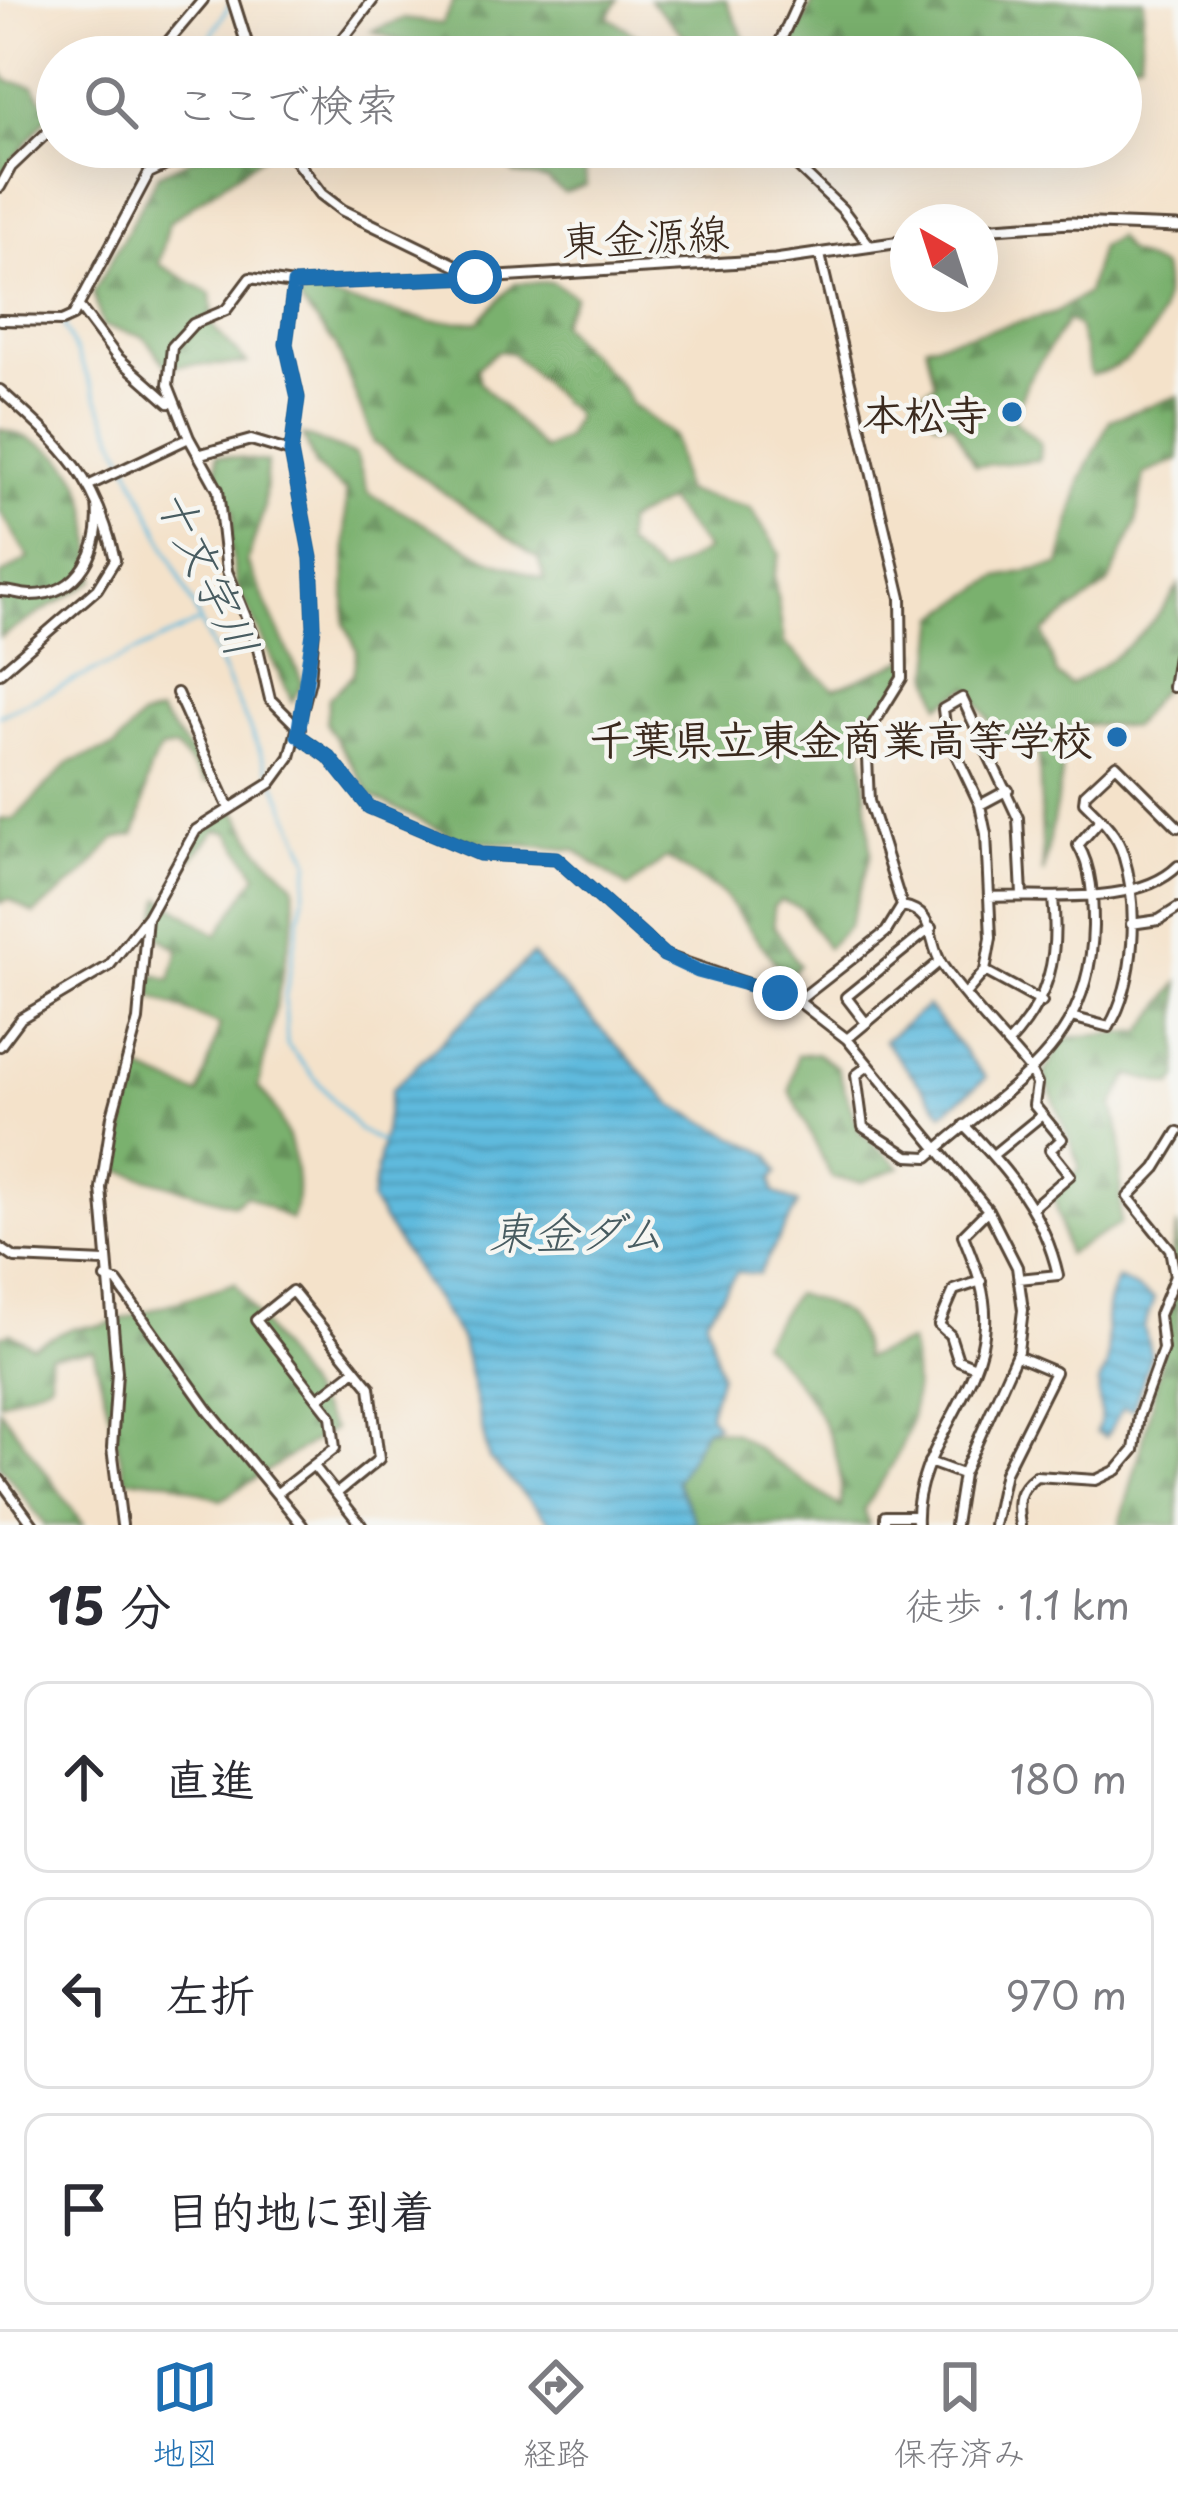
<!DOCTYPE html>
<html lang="ja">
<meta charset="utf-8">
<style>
:root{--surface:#fff;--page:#f7f7f7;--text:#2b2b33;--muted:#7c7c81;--line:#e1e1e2;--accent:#1f6fb2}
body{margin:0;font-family:"Playpen Sans","Klee One",sans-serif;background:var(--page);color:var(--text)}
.compass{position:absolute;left:890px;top:204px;width:108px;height:108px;border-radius:50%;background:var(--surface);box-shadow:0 12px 48px #0002;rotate:321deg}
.stop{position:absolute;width:36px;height:36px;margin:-27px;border:9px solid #1f6fb2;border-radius:50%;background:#fff}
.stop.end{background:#1f6fb2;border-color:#fff;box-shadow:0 3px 12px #0008}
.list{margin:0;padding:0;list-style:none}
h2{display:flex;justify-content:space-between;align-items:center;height:156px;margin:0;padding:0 48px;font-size:51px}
h2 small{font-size:39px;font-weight:400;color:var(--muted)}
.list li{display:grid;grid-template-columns:78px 1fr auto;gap:36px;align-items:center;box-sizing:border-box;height:192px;margin:0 24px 24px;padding:0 24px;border:3px solid var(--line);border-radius:24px}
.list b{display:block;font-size:45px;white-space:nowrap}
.list em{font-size:39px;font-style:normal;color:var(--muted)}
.icon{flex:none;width:66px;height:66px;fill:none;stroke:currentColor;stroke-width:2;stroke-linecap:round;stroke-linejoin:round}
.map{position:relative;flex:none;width:1178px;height:1525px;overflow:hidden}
.search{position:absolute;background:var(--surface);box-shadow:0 12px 48px #0002;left:36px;right:36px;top:36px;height:132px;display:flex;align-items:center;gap:30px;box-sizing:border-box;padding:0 42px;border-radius:66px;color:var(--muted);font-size:45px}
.sheet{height:804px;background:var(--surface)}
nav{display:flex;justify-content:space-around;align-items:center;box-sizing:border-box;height:168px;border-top:3px solid var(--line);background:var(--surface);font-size:33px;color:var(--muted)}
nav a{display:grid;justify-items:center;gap:6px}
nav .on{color:var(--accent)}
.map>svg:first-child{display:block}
.forest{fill:url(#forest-firs);stroke:#5a6e46;stroke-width:3;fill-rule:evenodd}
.water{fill:url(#water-rules);stroke:#4d727e;stroke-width:3}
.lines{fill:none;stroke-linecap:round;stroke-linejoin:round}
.stream{stroke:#5fbadd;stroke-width:3}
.minor-casing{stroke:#574638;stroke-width:14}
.major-casing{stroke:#574638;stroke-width:15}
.minor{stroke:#fff;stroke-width:8}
.major{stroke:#fff;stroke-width:9}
.route{stroke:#1f6fb2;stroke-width:15}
.poi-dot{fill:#1f6fb2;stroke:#f6f6f2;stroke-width:4.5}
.labels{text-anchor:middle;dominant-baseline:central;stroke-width:9;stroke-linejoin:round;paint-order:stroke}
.street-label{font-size:42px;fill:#3b2a1e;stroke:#f6f6f2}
.poi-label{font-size:42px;font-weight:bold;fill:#3b2a1e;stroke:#f6f6f2;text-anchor:end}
.water-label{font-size:45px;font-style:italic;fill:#485c61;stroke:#f6f6f2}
</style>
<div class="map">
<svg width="1178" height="1525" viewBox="0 0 1178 1525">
<defs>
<pattern id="forest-firs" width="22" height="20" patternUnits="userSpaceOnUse" patternTransform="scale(3)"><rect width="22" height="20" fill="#7ab16e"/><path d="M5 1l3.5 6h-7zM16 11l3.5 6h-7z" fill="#65905a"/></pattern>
<pattern id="water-rules" width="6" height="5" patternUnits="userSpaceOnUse" patternTransform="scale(3)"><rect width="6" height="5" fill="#5fbadd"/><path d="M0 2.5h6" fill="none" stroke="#5097b3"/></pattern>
</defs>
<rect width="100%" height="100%" fill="#f6f6f2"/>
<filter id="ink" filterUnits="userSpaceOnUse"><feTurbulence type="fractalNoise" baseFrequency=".00833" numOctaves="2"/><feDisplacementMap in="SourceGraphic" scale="24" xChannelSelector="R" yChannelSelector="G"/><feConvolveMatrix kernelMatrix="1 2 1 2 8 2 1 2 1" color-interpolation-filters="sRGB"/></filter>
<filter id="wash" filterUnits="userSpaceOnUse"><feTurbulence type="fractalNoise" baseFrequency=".004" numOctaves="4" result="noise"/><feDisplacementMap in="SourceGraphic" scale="48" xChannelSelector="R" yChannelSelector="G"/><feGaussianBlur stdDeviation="2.7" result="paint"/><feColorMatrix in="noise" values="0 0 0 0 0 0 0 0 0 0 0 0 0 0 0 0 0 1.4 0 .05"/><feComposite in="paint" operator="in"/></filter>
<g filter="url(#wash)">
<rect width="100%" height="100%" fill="#f4e2ca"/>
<path class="forest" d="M454 0H618L608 17 671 57H445L372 31 403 19 442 24Z
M650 0H726L753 57H704Z
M814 0H1144L1140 59 1121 65V57H787Z
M0 70 8 81 33 86 51 112 0 177Z
M219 147H304L302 154 274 148 169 222 159 264 211 294 214 328 247 363C218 368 196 361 167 367L144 337 103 326 93 293 158 175Z
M513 147H583L586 185 564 193 548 180 515 174 508 166Z
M1117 237 1126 251 1162 268C1174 320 1139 365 1091 375L1078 326 1067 321 1027 382 1014 420 1040 443 1039 460 975 466 952 423 935 421 921 393 935 384 926 345 1053 314 1087 293 1100 247Z
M553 282 575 296 560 323C579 350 624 380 630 403L674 436 683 491 750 508 780 553 774 576 784 643 834 689 917 655 862 745 871 854 849 926 827 948 800 908 781 900 773 907 774 926 799 965 787 978 722 893 666 858 628 888 575 850 458 839 372 796 326 723 329 698 353 675 357 650 345 625 346 492 316 467 303 435 356 455 368 493 488 559 545 580 538 559 374 443 336 345 298 299 312 293 430 321 478 322 515 283ZM497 351 512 353 576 416 566 437 544 450 480 383 477 368ZM667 501 707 550 661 575 625 544 626 522Z
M1178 396V460L1144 474 1136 524 1108 584 1043 632 1057 675 1070 685C1112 663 1154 628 1178 586V668L1132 727 1087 724 1054 731 1062 774 1043 874 1039 755 998 735 969 687 940 705 931 676 938 616 998 577 1060 565 1080 482 1110 420Z
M0 429C92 454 89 496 95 580L0 637V576L29 558 0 511Z
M217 455 267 462 264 509 247 562 303 683 292 701 236 584 230 543 234 513 217 478Z
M159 713 213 781 205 782 176 748 161 749C142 771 148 807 134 835L115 839 83 875 34 914 9 899 0 903V820L14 819 70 762 115 747 141 718Z
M235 809 258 848 294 884 295 915 258 1088C287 1113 308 1185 291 1220L246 1195 234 1204 118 1170 135 1068 199 1095 220 1025 151 996V974L171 980 179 950 153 932 161 898 217 935 257 875 229 832 216 830 193 858 183 861 203 828Z
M1178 983V1078L1172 1085 1129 1075 1113 1106 1121 1137 1120 1224 1067 1254 1054 1197 1080 1168 1044 1074 1064 1038 1143 1031Z
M816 1053 837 1067 859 1131 900 1167 862 1182 832 1178 790 1091 797 1055Z
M1178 1225V1525H1120C1139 1459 1156 1394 1167 1326 1173 1292 1167 1257 1178 1225Z
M235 1283 333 1429 221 1500 171 1481 126 1479 93 1350 50 1355V1382L0 1402V1336L10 1333 32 1346 73 1328 101 1326Z
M795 1294C839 1307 856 1310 864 1358L910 1342C925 1416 904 1449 864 1509L869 1525H697L676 1481 705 1428 735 1433 841 1508C846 1439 807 1389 761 1342Z
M0 1409 84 1525H45L0 1465Z"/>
<path class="water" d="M532 955 673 1105 770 1155 778 1172 772 1179 774 1192 798 1204 759 1274 737 1272 706 1319 720 1374 709 1414 716 1425 705 1429 676 1481 697 1525H553L489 1459 462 1341 371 1201 392 1089Z
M927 1006 986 1078 943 1113 884 1041Z
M1118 1278 1154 1299 1144 1327 1151 1355 1133 1410 1123 1408 1106 1437 1096 1432C1106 1412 1096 1404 1099 1384 1100 1378 1106 1372 1107 1366 1111 1330 1097 1319 1118 1278Z"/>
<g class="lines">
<path class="stream" d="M199 57 231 2
M77 301 154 147
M67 320 64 326 271 775
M0 715 197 623
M275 783 310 861 285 998 287 1045 359 1130 381 1142"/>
</g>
</g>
<g filter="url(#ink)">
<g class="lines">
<defs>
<path id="minor" d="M155 57 203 0
M329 57 373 0
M773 57 799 0
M777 147 842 209 870 246
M0 187 11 167 57 123
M820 255 901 598 902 678 866 736 869 801 902 906C937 912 927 942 942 965 967 1002 1002 1036 1030 1070L1037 1084 1034 1105 1062 1139 1050 1150 1070 1175 1034 1206
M81 309 117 357 169 403
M0 320 62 321 73 316 149 173 205 147
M0 390C63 447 96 475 115 560L97 589 0 673
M189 438 218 490 227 571 257 644 270 699 300 729
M201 454 251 440 291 452
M92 484 189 438 168 385 172 347 193 324 226 310 250 278 294 284 475 277
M0 591C11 591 19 594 30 595 82 595 102 547 97 504
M1173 687 1178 656
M177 693 228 806
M298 735 329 757 369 807 480 854 556 858 664 955 798 1001 847 1039 988 1210 1017 1267 1023 1310 1018 1351 963 1474 955 1525
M980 805 1008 790
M989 897C1044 894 1137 907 1178 866
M1131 924 1159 920 1178 908
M985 971 1042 1002
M966 993 985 971 991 938 986 834 980 805 946 733 943 709 962 698 1018 818 1022 895
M798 1001 886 932 902 906
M1075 1018 1109 1027C1136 980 1139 906 1123 854 1117 833 1099 817 1084 802L1085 794 1116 765 1178 827
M866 1023 846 997 931 928
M847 1039 939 962
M1008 1044C1050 999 1059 957 1053 898
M0 1046 21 1018 109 966 148 916 196 830 271 783 290 757 310 680 314 626 311 558 291 452 298 397 286 344 294 284
M868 1066 856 1075 863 1127 908 1156 928 1157C1010 1084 1091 1048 1093 926 1093 899 1092 868 1078 845L1101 819
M964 1125C1008 1170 1044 1213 1058 1275L1019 1279
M993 1155 1042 1115
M0 1248 15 1258 105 1262
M106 1278 117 1282 208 1410 302 1525
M975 1367 958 1360 950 1335 939 1325 954 1290 981 1281
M319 1398 355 1370
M929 1462 962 1474
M313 1465 361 1525
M0 1480 33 1525
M279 1492 335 1448 331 1416 256 1320 292 1291 370 1387 379 1459 336 1494
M122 1525 112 1448 117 1372 101 1188 112 1116 138 1020 147 918
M885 1525V1516H917
M917 1525C913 1452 981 1396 985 1325 987 1292 975 1265 963 1235L988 1210
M994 1525 1005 1472 1055 1372 1017 1356
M1020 1525C1016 1502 1017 1490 1036 1476L1096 1480 1117 1470 1134 1450 1139 1415 1163 1349 1159 1315 1175 1276 1170 1249 1128 1197 1156 1168 1178 1132"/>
<path id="major" d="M233 0 251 57
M286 147 321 194 342 210 482 278 775 260 908 241
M980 229 1070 223 1178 227"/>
</defs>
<use href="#minor" class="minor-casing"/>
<use href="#major" class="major-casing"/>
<use href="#minor" class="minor"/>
<use href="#major" class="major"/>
</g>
</g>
<g class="lines" filter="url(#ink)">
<path class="route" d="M475 277 294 284 286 344 298 398 291 452 311 558 314 626 298 735 329 757 369 807 480 854 556 858 664 955 698 971 780 993"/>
</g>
<g class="poi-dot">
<circle cx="1012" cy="412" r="12"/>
<circle cx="1117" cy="737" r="12"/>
</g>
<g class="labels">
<g class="street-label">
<text transform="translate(645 235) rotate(-3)">東金源線</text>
</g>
<g class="poi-label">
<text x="988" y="412">本松寺</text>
<text x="1093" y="737">千葉県立東金商業高等学校</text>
</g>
<g class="water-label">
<text transform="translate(210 571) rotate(65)">十文字川</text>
<text x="577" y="1230">東金ダム</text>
</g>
</g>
</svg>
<svg class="compass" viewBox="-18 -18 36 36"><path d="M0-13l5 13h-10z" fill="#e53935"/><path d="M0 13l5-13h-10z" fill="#7c7c81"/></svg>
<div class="stop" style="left:475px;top:277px"></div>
<div class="stop end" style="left:780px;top:993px"></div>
<div class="search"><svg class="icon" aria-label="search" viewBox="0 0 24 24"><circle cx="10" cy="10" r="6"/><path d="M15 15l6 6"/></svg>ここで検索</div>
</div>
<section class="sheet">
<h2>15 分<small>徒歩 · 1.1 km</small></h2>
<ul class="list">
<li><svg class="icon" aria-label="ahead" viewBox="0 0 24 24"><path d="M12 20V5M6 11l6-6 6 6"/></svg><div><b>直進</b></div><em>180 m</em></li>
<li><svg class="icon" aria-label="left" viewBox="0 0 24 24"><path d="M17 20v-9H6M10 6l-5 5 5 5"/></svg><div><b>左折</b></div><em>970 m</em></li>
<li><svg class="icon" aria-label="arrive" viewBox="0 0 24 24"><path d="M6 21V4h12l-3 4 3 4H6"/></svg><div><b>目的地に到着</b></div></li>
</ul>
</section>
<nav>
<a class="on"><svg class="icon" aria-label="map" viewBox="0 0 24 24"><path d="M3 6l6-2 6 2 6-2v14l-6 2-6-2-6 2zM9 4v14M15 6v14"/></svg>地図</a>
<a><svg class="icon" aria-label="directions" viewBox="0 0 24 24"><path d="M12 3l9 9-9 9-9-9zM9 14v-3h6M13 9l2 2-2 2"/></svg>経路</a>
<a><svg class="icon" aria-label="saved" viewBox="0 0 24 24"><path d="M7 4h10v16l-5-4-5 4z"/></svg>保存済み</a>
</nav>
